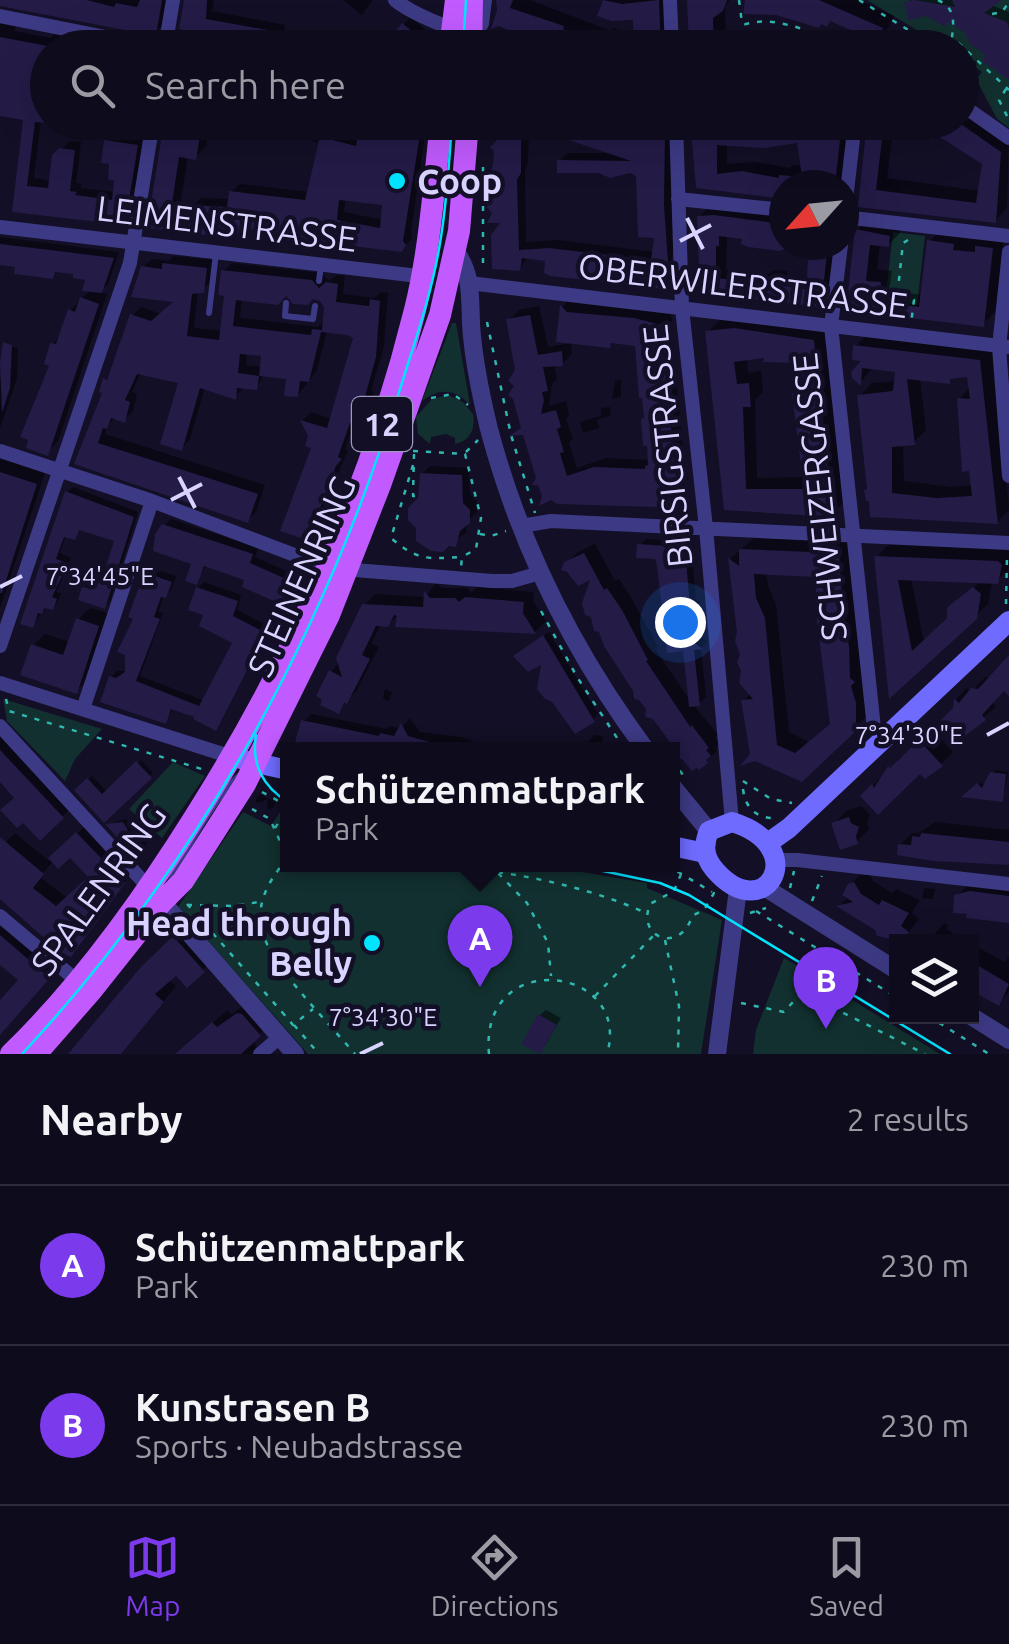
<!DOCTYPE html>
<meta charset="utf-8">
<style>
:root{--surface:#0e0b1c;--page:#1c1929;--text:#f1f3f6;--muted:#9b9ba3;--line:#2e2b3b;--accent:#7c3aed}
body{margin:0;font-family:Ubuntu,sans-serif;background:var(--page);color:var(--text)}
.controls{position:absolute;right:30px;bottom:30px;display:grid;overflow:hidden;border-radius:0px;box-shadow:0 10px 40px #0002}
.controls button{width:90px;height:90px;display:grid;place-items:center;padding:0;border:0;border-bottom:2px solid var(--line);background:var(--surface);color:var(--text);font:50px sans-serif}
.compass{position:absolute;left:769px;top:170px;width:90px;height:90px;border-radius:50%;background:var(--surface);box-shadow:0 10px 40px #0002;rotate:243deg}
.you{position:absolute;left:680px;top:622px;width:35px;height:35px;margin:-25px;border:8px solid #fff;border-radius:50%;background:#1a73e8;box-shadow:0 0 0 15px #1a73e833}
.badge{display:grid;place-items:center;width:65px;height:65px;border-radius:50%;background:var(--accent);color:#fff;font-size:32px;font-weight:700}
.pin{position:absolute;translate:-50% -82px;filter:drop-shadow(0 2px 5px #0008)}
.pin::after{content:'';position:absolute;top:52px;width:35px;height:30px;background:inherit;clip-path:polygon(0 0,100% 0,50% 100%)}
.popup{position:absolute;left:280px;top:742px;width:400px;height:130px;box-sizing:border-box;display:grid;place-content:center;border-radius:0px;background:var(--surface);filter:drop-shadow(0 2px 8px #0005);font-size:32px;white-space:nowrap;color:var(--muted)}
.popup b{font-size:38px;color:var(--text)}
.popup::after{content:'';position:absolute;left:50%;top:100%;margin-left:-20px;border:20px solid transparent;border-top-color:var(--surface)}
.list{margin:0;padding:0;list-style:none}
h2{display:flex;justify-content:space-between;align-items:center;height:130px;margin:0;padding:0 40px;font-size:42px}
h2 small{font-size:32px;font-weight:400;color:var(--muted)}
.list li{display:grid;grid-template-columns:65px 1fr auto;gap:30px;align-items:center;box-sizing:border-box;height:160px;padding:0 40px;border-top:2px solid var(--line)}
.list b{display:block;font-size:38px;white-space:nowrap}
.list p{margin:0;font-size:32px;white-space:nowrap;color:var(--muted)}
.list em{font-size:32px;font-style:normal;color:var(--muted)}
.icon{flex:none;width:55px;height:55px;fill:none;stroke:currentColor;stroke-width:2;stroke-linecap:round;stroke-linejoin:round}
.map{position:relative;flex:none;width:1009px;height:1054px;overflow:hidden}
.search{position:absolute;background:var(--surface);box-shadow:0 10px 40px #0002;left:30px;right:30px;top:30px;height:110px;display:flex;align-items:center;gap:25px;box-sizing:border-box;padding:0 35px;border-radius:55px;color:var(--muted);font-size:38px}
.sheet{height:450px;background:var(--surface)}
nav{display:flex;justify-content:space-around;align-items:center;box-sizing:border-box;height:140px;border-top:2px solid var(--line);background:var(--surface);font-size:28px;color:var(--muted)}
nav a{display:grid;justify-items:center;gap:5px}
nav .on{color:var(--accent)}
.map>svg:first-child{display:block}
.green{fill:#12302f}
.shadow{fill:#0007;fill-rule:evenodd}
.building{fill:#241b47;fill-rule:evenodd}
.lines{fill:none;stroke-linecap:round;stroke-linejoin:round}
.path{stroke:#2fb8b0;stroke-width:2.5;stroke-dasharray:5 8;stroke-linecap:butt}
.service{stroke:#3d3a85;stroke-width:6}
.minor{stroke:#3d3a85;stroke-width:14}
.tertiary{stroke:#3d3a85;stroke-width:18}
.secondary{stroke:#6f6bff;stroke-width:20}
.primary{stroke:#c25bff;stroke-width:22}
.tram{stroke:#00e5ff;stroke-width:2.5}
.ticks{fill:none;stroke:#d9d4ff;stroke-width:4}
.poi-dot{fill:#00e5ff;stroke:#130f26;stroke-width:4}
.labels{text-anchor:middle;dominant-baseline:central;stroke-width:9;stroke-linejoin:round;paint-order:stroke}
.shield{fill:#130f26;stroke:#9e99be;stroke-width:2.5}
.shield-label{font-size:32px;font-weight:bold;fill:#d9d4ff}
.poi-label{font-size:35px;font-weight:bold;fill:#d9d4ff;stroke:#130f26;text-anchor:start}
.street-label{font-size:35px;fill:#d9d4ff;stroke:#130f26}
.ticks-label{font-size:25px;text-anchor:middle;fill:#d9d4ff;stroke:#130f26;stroke-width:9;stroke-linejoin:round;paint-order:stroke}
</style>
<div class="map">
<svg width="1009" height="1054" viewBox="0 0 1009 1054">
<rect width="100%" height="100%" fill="#130f26"/>
<path class="green" d="M867 0H1009V128L997 119 976 79 982 72 962 58V48L945 47Z
M893 232 925 236 917 305 885 301Z
M452 323H456L470 405C455 388 439 388 422 401Z
M448 395 463 402 473 414C476 428 470 441 455 444V438L446 434 431 437 430 444 418 434 416 417 432 399Z
M3 699 102 729 75 759 65 781 7 721Z
M173 762 205 776 162 838 129 809Z
M282 809 287 811 288 864 540 865 647 883V888L722 920 701 1054H308L178 907 243 812 271 826Z
M784 958 940 1054H753L756 1030Z"/>
<path class="shadow" d="M0 0H168L164 24 155 33 0 4Z
M186 0H214L212 11 285 25 284 31 335 41 339 37 379 48H227L220 34Z
M343 0H373L362 15Z
M499 0H530L611 31 614 28 636 36 635 17 600 14 605 0H671L673 48H562Z
M691 0H730L725 6 726 47 745 48H692Z
M747 0H859L894 16 889 27 877 39 832 19 776 13Z
M910 0H998L991 5 1009 12V77L967 32 949 19 907 3Z
M411 17 441 44 438 48H396L404 24Z
M0 20 16 24 15 31 51 38 57 31 133 48H48V119H41L34 178 52 181 55 156 70 141 81 142 76 183 82 184 80 188 115 192 117 180 106 141 114 133 144 138 132 215 124 223 14 210 26 118 0 113Z
M890 40 941 48H873L884 46Z
M962 50 971 55 970 60 977 61 975 76 963 88Z
M962 104 1009 137 1007 208 995 221 860 205 870 122H962ZM894 123 922 129 932 138 937 133 985 162 981 191 887 178Z
M87 122H105L99 129 87 126Z
M167 122H210L206 146 195 157 188 156 178 217 167 228Z
M315 122H329L324 137 330 130 360 138 363 122H427L411 231 412 239 404 247 247 226 242 231 210 227 205 232 193 206 201 198 231 199V192L240 184 310 192 323 135 317 142 312 141ZM346 198 385 203 383 220 344 212Z
M494 122H548L529 125 528 162 525 169 526 242 559 240 655 252 657 236 639 174 559 161 568 153H612L561 122H673L676 251 672 254V278L664 286 529 256 520 268 496 186 512 129H494Z
M702 122H851L844 185H784V196L698 186 694 131ZM800 140 803 166 793 165 790 168 754 162 727 164V143Z
M709 207 784 213V245H836L830 295 820 305 702 291 699 217ZM727 235 745 237 749 245 811 249 809 279 787 276V271L774 270 770 274 726 269Z
M870 218 901 224 900 233 888 245 880 244 877 269 892 271 889 291 923 295 929 242 941 229 965 232 964 238 985 240 990 235 1004 237 995 312 983 324 848 308 857 230Z
M0 237 119 252 108 284 100 292 107 294 58 441 48 451 53 344 61 335 70 311 91 289 89 278 58 270 52 276 0 263Z
M173 256 215 260 212 282 198 291 194 328 223 331 227 294 223 271 232 263 321 273 329 281 337 275 345 276 343 294 375 298 381 292 388 293 384 346 371 391 374 392 369 408 374 409 363 424 355 422 345 449 348 450 325 504 329 508 319 520 322 527 314 535 307 538 314 447 303 420 311 412 332 419 356 336 327 331 317 370 298 395 288 377 265 374 256 387 243 388 235 397 205 387 190 439 182 448 181 381 141 372 132 392 137 394 133 411 124 420 116 417 108 425 105 434 265 485 256 512 247 520 77 463 105 391V380L112 373 132 316 141 307 161 314 177 300 143 267 152 259 168 261ZM286 293 308 303 317 296 327 306 323 322 318 327 240 318 242 298ZM247 352 264 354 262 367 246 365Z
M572 297 577 303 670 314 673 320 670 323 686 475 689 478 683 484V495L673 505 538 479 523 426 509 320 519 310 539 306 548 347 571 343 572 354 562 364H554L557 379 552 384 549 406 566 401 569 415 566 419 573 439 569 443 577 468 606 458 650 460 638 344 614 341 609 345 559 339 563 306Z
M748 316 826 328 844 502 832 514 726 508 708 332 720 320ZM766 355 800 361 803 386 795 394 805 477 757 478 755 400 763 392 761 371 748 373 747 358Z
M868 333 992 348 1009 505V510L997 522 870 488 860 396 872 383 897 381 898 370 873 367 861 382 854 377 866 359 856 346ZM969 375 971 387 959 399 973 485 951 487 904 481 903 443 914 442 926 430 920 378 949 381 953 376Z
M8 341V346L18 348 17 379 0 428V380Z
M621 379V397L612 399 615 381Z
M610 407 611 415 597 420 599 428 583 433 580 422 601 416V408Z
M0 457 45 473 0 608Z
M430 466 469 468 470 494 477 502V512L467 522 466 533 442 549 422 474Z
M73 487 138 512 110 601 104 606 84 588 90 583 98 584 107 572 118 540 81 528 74 537 66 535 60 553 71 558 56 592 61 593 58 602 52 608 46 606 32 626 67 493Z
M171 519 258 548 255 557 298 576 291 597 285 603 248 578 207 564 196 582 195 562 164 526Z
M754 538 848 541 867 716 801 779 753 754 744 701 751 693 742 656 731 558ZM766 572 819 574 832 723 809 742 789 732 776 605 768 585Z
M646 539 691 541 696 601H701L696 607 699 635 707 641 701 648 706 697 699 704H693L718 735 715 738 720 744 716 748 717 751 699 767 679 751 649 709 594 575 566 563 578 552 595 544 615 581 619 579 632 599 658 647 655 649 691 702 686 649 657 557 639 546Z
M889 544 1009 550V569L997 581H992L988 604 891 694 877 557ZM911 578 981 581 950 609V618L924 642Z
M160 571 176 576 171 590 164 595 158 612 163 613 140 676 205 701 235 642 206 613 198 588 204 582 241 595 237 610 270 627 215 728 197 715 174 707 166 721 111 677 117 671H128L143 582Z
M436 582 442 588H467L471 593 478 587 534 592 533 601 546 621 535 632 398 625 401 611 388 625 381 624 371 644 379 647 357 690 338 711 331 671 340 662 364 606 375 594 426 597Z
M90 608 110 614 88 679 76 691 33 646 45 634 70 642 78 620Z
M549 632 598 714 593 720 544 661 522 651Z
M1009 660V686L1002 689 993 703 996 707 954 741 956 699 967 688 971 692 985 677 992 678Z
M385 689 392 692 389 701 383 699Z
M311 714 387 729 390 726 401 729 410 718 420 732 462 737 479 744 501 743 514 746 515 750H327L303 722Z
M933 730 953 752 941 764 925 776 921 771 863 796 902 756 904 757Z
M0 733 70 809 40 837 18 797 0 780Z
M595 735 603 736 600 750H586L588 742Z
M141 760 153 773 104 819 77 791 92 776 107 792Z
M995 770 1008 772 1003 799 967 795 981 782 985 787Z
M260 794 268 799 258 803 255 801Z
M268 799 276 803 271 810 267 808Z
M862 806 870 815 867 822 869 829 857 841 834 824 846 811Z
M126 819 147 842 143 851 108 824Z
M935 822 1009 830V863L900 845 912 833 918 834Z
M87 824 132 872 80 944 0 896V848L15 833 49 861ZM70 854 91 876 67 898 40 877 53 861Z
M863 872 870 874 873 881 892 893 896 889 920 900 912 913 919 919 901 942 879 935 878 928 840 906 849 896 850 885Z
M1009 883V921L957 896 969 884Z
M924 888 935 889 933 899 922 898Z
M0 917 59 966 0 1032V1003L22 979 0 961Z
M944 923 948 926 946 929 968 942H928Z
M189 924 217 956 187 984 176 972 168 980 176 986 121 1054H71L142 970Z
M972 944 1004 962 1009 957V992L998 1003 972 983Z
M247 1002 274 1020 253 1040 258 1051 255 1054H178L227 1010 232 1015Z
M546 1010 561 1018 545 1046 540 1015Z"/>
<path class="building" d="M0 0H87L114 7 116 3 137 7 140 0H162L156 36 0 6Z
M184 0H207L206 19 279 32 278 39 298 43V48H215L217 36 182 34 183 30 179 29Z
M496 0H513L510 8 564 26 563 29 610 48H549L499 26 491 29 497 10Z
M603 0 622 4 659 0 661 48H634L633 20 611 21 597 16Z
M687 0H727L723 11 713 18 714 48H689Z
M745 0H819L883 28 878 42 830 21 827 27 821 24 819 28 776 15 743 14Z
M914 0 955 7 952 0H1002L984 13 1007 22 1009 28V80L984 62V54L970 44 965 33 948 22 945 27 927 16 908 20 904 2Z
M402 23 413 32 432 48H393L395 37 392 35Z
M0 37 48 46V67L40 98 48 100V123L35 122 27 186 48 188 52 155 59 148 75 150 70 191 77 192 75 195 112 200 114 181 108 179 109 164 101 163 104 140 138 145 125 225 12 212 23 120 0 116Z
M164 122H202L196 160 179 157 168 230 147 228Z
M361 122H422L403 241 406 245 402 252 277 237V232L244 228 243 234 207 229 206 235 187 233 190 205 227 207 229 191 305 200 320 137 356 146ZM339 200 382 205 380 228 337 220Z
M568 122H665L664 205 668 262H664L665 289 550 276 544 273 545 261 522 258 520 271 492 269 491 235 500 223H487L492 213 487 207 490 203 486 192 493 186 487 179 493 165 494 151 490 147 511 127H521V173L517 180 519 250 549 248 651 260 654 238 638 237 636 176 630 173 610 178 598 173H557V160L631 161 563 138Z
M743 122H842L835 185H784V199L696 188 691 130ZM797 143 802 177 779 175V178L742 171 717 174V145L764 148Z
M867 122H884L876 190 976 203 982 164 935 134 933 140 918 138V122H958L1001 152 996 223 858 207Z
M714 215 784 224V249L780 251 748 247 741 244 742 239 719 236V246H716V278L761 283 762 279 778 281V285L806 289 809 245H828L821 307 700 293 697 216Z
M855 229 890 236 889 247 870 245 866 281 881 282 879 302 919 307 927 240 954 244 953 250 975 252V246L993 248 984 327 846 310Z
M0 244 50 250 114 258 102 293 82 291 85 280 73 278V274L55 272 53 279 14 274 15 267 0 265Z
M162 263 207 268 204 293 192 294 187 336 219 340 224 296 218 295 221 270 312 280 319 288 326 282 338 284 336 302 369 306 370 299 380 301 376 357 364 400 367 401 363 416 367 417 364 426 350 423 338 457 342 459 336 466 318 513 322 518 315 520 311 530 315 537 307 540 280 531 311 448 305 446 308 436 300 420 327 428 353 338 347 335 321 332 309 382 300 381 298 397 284 396 286 379 259 376 261 356 240 354 238 373 259 376 257 390 237 388 236 400 200 388 182 451 160 444 178 383 137 374 125 400 130 402 125 423 111 418 107 429 103 428 98 443 258 494 248 523 74 464 102 393 99 392 103 378 107 380 130 314 151 321 173 302 131 297 141 266 162 269ZM286 296 293 304 308 305 313 299 320 301 324 307 322 330 312 329 311 335 233 326 236 300 278 305Z
M80 297 99 304 48 456 26 448 28 440 20 437 49 366 44 364 50 343 56 344 68 309 75 312Z
M560 305 567 312 634 318 661 325 665 332H661L677 485 681 489 674 496V507L663 510 656 507 557 504 551 500 539 506 542 496 538 485H532L536 478 523 435 509 436 521 428 513 399 508 395 514 386 508 381 515 370 506 319 530 315 538 355 562 351 563 366 543 367 548 391 542 392 544 400 541 414 556 410 561 427 557 429 564 452 560 453 567 476 594 467 645 469V466L648 465 647 446H643L641 419 644 418 642 398H639L635 346 611 343 610 348 556 342Z
M734 328 814 340 833 517 724 510 705 331ZM764 358 763 362 798 363 801 392 792 393 804 489H746L743 407H751L749 383 737 384 734 362Z
M3 342 12 345 10 388 2 413 0 362Z
M853 345 980 360 998 524 870 517 869 501H866L864 490 867 489 857 395 893 391 895 372 862 368 861 386 852 378 851 372 861 361 852 360ZM967 377 970 399 957 398 962 472 969 471 972 496 937 498 892 493V447L915 445 907 379 950 384V379Z
M0 472 37 484 2 593H0Z
M420 473 462 475 463 503 470 510V523L460 531 456 547 449 546 443 552 431 551 416 541V528L408 520V508L418 498Z
M65 491 134 517 105 609 78 600 82 587 94 589 98 577 102 579 114 541 79 530 75 540 64 537 56 559 68 563 52 597 57 599 53 610 44 608 42 614 38 613 33 628 20 624Z
M162 524 253 554 250 563 293 582 285 606 242 587 244 580 204 566 197 585 185 581 191 564 153 551 155 534Z
M637 544 685 547 690 607 698 606 691 616 693 642 703 649 694 650 700 706 689 707 683 651 667 653 657 565 655 559 636 558Z
M739 549 835 553 839 556 843 610 848 614 844 618 845 627 849 631 846 635 849 646 850 678 855 682 851 686 856 703V731L802 782 755 761 740 766 750 754 741 700 753 699 739 683 741 671 737 662 740 655 735 641 737 632 728 558 739 566ZM754 574 816 577V613L830 724 795 753 777 745 765 618 756 598Z
M584 553 604 590 607 588 622 610 648 660 646 661 691 728V724L709 748 706 750 711 756 706 760 708 763 699 770 697 768 692 771 682 759 675 758 677 752 653 719 645 717 646 709 639 700 634 699 633 691 604 646 599 632 594 631 591 617 585 615 582 603 590 580 578 586 567 572 561 570 564 562Z
M874 556 998 561 1002 565 998 584 898 580 912 651 947 618V608L955 601 973 587 981 594 977 619 889 699Z
M152 575 172 582 166 598 161 597 154 617 160 619 136 681 199 706 232 643 199 626 203 615 188 610 196 587 238 601 233 616 266 633 216 731 193 719 194 717 171 709 166 724 100 702 109 676 116 678 125 672V655L117 652 133 619 128 617 141 581 149 584Z
M424 591 430 598H455L459 602 465 597 524 602 523 613 536 634 395 627 397 616 394 615 388 627 376 626 362 655 370 659 347 704 344 703 339 714 320 705 322 700 316 696 329 670 342 677 336 658 362 604 423 607Z
M76 618 99 626 77 694 20 675 31 644 63 655Z
M543 635 595 722 575 734 552 702 545 699 537 689 541 665 528 672 513 656Z
M1009 655V697L1004 691 982 715 986 720 954 744 936 725 953 708 954 698 959 703 971 688 978 689Z
M301 720 379 736 380 733 394 736 401 723 408 736 441 745V750H311L294 746Z
M919 740 943 766 925 779 920 774 878 815 860 796 872 784 874 788 888 766 890 768Z
M0 750 64 818 40 841 23 823 17 828 0 810 14 798 0 782Z
M136 761 152 778 104 823 74 790 87 778 102 794Z
M990 772 1006 774 1003 802 961 797 977 783 982 788Z
M849 817 851 823 859 827 856 836 858 844 840 850 831 823Z
M123 822 131 835 144 845 143 856 136 858 105 824Z
M76 832 125 883 71 957 60 952 0 899V837L44 874 33 888 56 906 88 877 70 858 58 869 48 858Z
M921 833 1009 842V865L933 861 897 855 898 844 911 845 912 836 920 837Z
M854 882 861 894 879 905 882 900 909 913 901 926 909 932 903 942 877 936 875 930 836 906 853 902 842 895 848 884Z
M970 891 1009 896V923L966 918 967 914 953 913 954 895Z
M0 935 50 978 0 1035V1000L18 980 0 965Z
M173 936 205 972 187 988 176 976 155 994 164 1002 121 1054H68L140 968Z
M972 962 1009 984 999 1006 972 991Z
M237 1013 242 1014 261 1036 241 1054H175L212 1022 217 1027Z
M538 1014 557 1025 540 1054 521 1044Z"/>
<g class="lines">
<path class="path" d="M739 0 742 23
M859 0 938 48
M938 0C955 8 954 20 952 37L1009 90
M992 14 1002 12 1009 2
M736 48 737 35 743 25C764 18 782 23 803 29L807 38 804 48
M850 48 857 33
M962 66 968 71 976 100
M1006 89 999 100 1009 120
M483 167V269
M908 240 903 243 897 298 914 300 911 324
M487 322 511 435 535 513
M431 398 453 394 468 405
M413 451 465 454 481 518 476 549 462 557 461 567
M466 452 478 440
M414 454 413 496H418
M413 465 391 538C418 561 427 559 462 557
M480 534 491 536 506 531
M1006 604 1007 557
M541 611 577 677 625 750
M6 699 9 711 205 770
M672 760 683 775
M743 781 771 799 792 803
M743 789C745 806 754 817 772 818
M262 792 288 806
M252 809 270 819 287 857
M275 828 288 808
M288 858C242 910 259 942 298 989 316 1011 336 1032 355 1054
M461 864 496 871 527 903 548 943 551 976
M653 864 673 869 712 892
M498 872C549 880 596 891 644 912
M681 874 674 891 650 904C636 939 681 954 692 916L704 910 714 893 718 895
M790 888 794 871
M812 901 822 876
M187 904 282 1012
M187 905 233 906 259 902
M756 911 896 997
M750 913 766 908
M665 940 679 1006 678 1054
M595 996 655 934
M741 1003 784 1012 802 992 925 1054
M282 1012 293 1025 313 1009
M928 1016 989 1054
M294 1025 319 1054
M489 1054C479 946 633 965 607 1054"/>
<path class="service" d="M319 281 321 265
M286 303 285 316 313 319 315 306
M209 313 216 253
M170 883C182 854 216 796 239 776"/>
<path class="minor" d="M395 0C418 19 477 38 507 48
M670 0 672 48
M0 16 161 48
M472 34 482 24 485 0
M165 48 173 0
M962 105 1009 138
M676 122 682 308 706 528 732 822
M678 199 784 210
M844 217 1009 236
M844 217 855 122
M0 227 427 277
M841 245 831 326 874 728 884 739
M1009 252 999 347 1009 476
M469 283 1009 347
M0 451 152 501 329 568 492 581H512L540 573
M521 526 551 521 1009 543
M0 646 130 263 153 122
M0 683 232 757
M83 709 152 501
M0 726 151 890
M777 860H797L1009 884
M0 916 82 985
M260 1054 280 1037"/>
<path class="tertiary" d="M455 251C472 273 470 297 471 324 473 357 481 396 489 429 520 546 574 653 646 750
M672 786 709 831
M764 887 896 970
M162 902 295 1054
M971 1016 1009 1040
M717 1054 738 889"/>
<path class="secondary" d="M243 760 288 770
M732 822C813 847 765 929 714 869 704 857 703 845 709 831Z
M768 843 789 828 1009 621
M672 846 705 853"/>
<path class="primary" d="M450 48 456 0
M471 48 472 0
M11 1054C83 984 143 900 196 815 295 658 370 491 415 310 430 250 434 184 441 122
M36 1054 92 990 162 902 183 881 245 784 329 615 380 485 440 315 459 231 468 122"/>
<path class="tram" d="M463 48 466 0
M256 735C251 764 263 787 288 802
M570 864 660 883 689 895 950 1054
M22 1054C198 865 324 636 400 389 415 341 432 293 440 243 447 203 449 163 452 122"/>
</g>
<path class="ticks" d="M687 218 703 249M680 241 711 225M179 477 195 508M171 500 202 484M0 587 22 576M987 735 1009 723M360 1054 383 1043"/>
<g class="poi-dot">
<circle cx="397" cy="181" r="10"/>
<circle cx="372" cy="943" r="10"/>
</g>
<g class="labels">
<rect class="shield" x="352" y="397" width="60" height="54" rx="8"/>
<g class="shield-label">
<text x="382" y="424">12</text>
</g>
<g class="poi-label">
<text x="417" y="181">Coop</text>
<text x="352" y="923" text-anchor="end">Head through<tspan x="352" dy="40">Belly</tspan></text>
</g>
<g class="street-label">
<text transform="translate(227 223) rotate(7)">LEIMENSTRASSE</text>
<text transform="translate(743 285) rotate(7)">OBERWILERSTRASSE</text>
<text transform="translate(667 446) rotate(-96)">BIRSIGSTRASSE</text>
<text transform="translate(819 497) rotate(-96)">SCHWEIZERGASSE</text>
<text transform="translate(301 576) rotate(-66)">STEINENRING</text>
<text transform="translate(98 889) rotate(-54)">SPALENRING</text>
</g>
</g>
<g class="ticks-label">
<text x="100" y="585">7°34'45"E</text>
<text x="909" y="744">7°34'30"E</text>
<text x="383" y="1026">7°34'30"E</text>
</g>
</svg>
<div class="controls">
<button><svg class="icon" aria-label="layers" viewBox="0 0 24 24"><path d="M12 4l9 5-9 5-9-5zM3 14l9 5 9-5"/></svg></button>
</div>
<svg class="compass" viewBox="-18 -18 36 36"><path d="M0-13l5 13h-10z" fill="#e53935"/><path d="M0 13l5-13h-10z" fill="#9b9ba3"/></svg>
<div class="you"></div>
<div class="pin badge" style="left:480px;top:987px">A</div>
<div class="popup"><b>Schützenmattpark</b>Park</div>
<div class="pin badge" style="left:826px;top:1029px">B</div>
<div class="search"><svg class="icon" aria-label="search" viewBox="0 0 24 24"><circle cx="10" cy="10" r="6"/><path d="M15 15l6 6"/></svg>Search here</div>
</div>
<section class="sheet">
<h2>Nearby<small>2 results</small></h2>
<ul class="list">
<li><span class="badge">A</span><div><b>Schützenmattpark</b><p>Park</p></div><em>230 m</em></li>
<li><span class="badge">B</span><div><b>Kunstrasen B</b><p>Sports · Neubadstrasse</p></div><em>230 m</em></li>
</ul>
</section>
<nav>
<a class="on"><svg class="icon" aria-label="map" viewBox="0 0 24 24"><path d="M3 6l6-2 6 2 6-2v14l-6 2-6-2-6 2zM9 4v14M15 6v14"/></svg>Map</a>
<a><svg class="icon" aria-label="directions" viewBox="0 0 24 24"><path d="M12 3l9 9-9 9-9-9zM9 14v-3h6M13 9l2 2-2 2"/></svg>Directions</a>
<a><svg class="icon" aria-label="saved" viewBox="0 0 24 24"><path d="M7 4h10v16l-5-4-5 4z"/></svg>Saved</a>
</nav>
